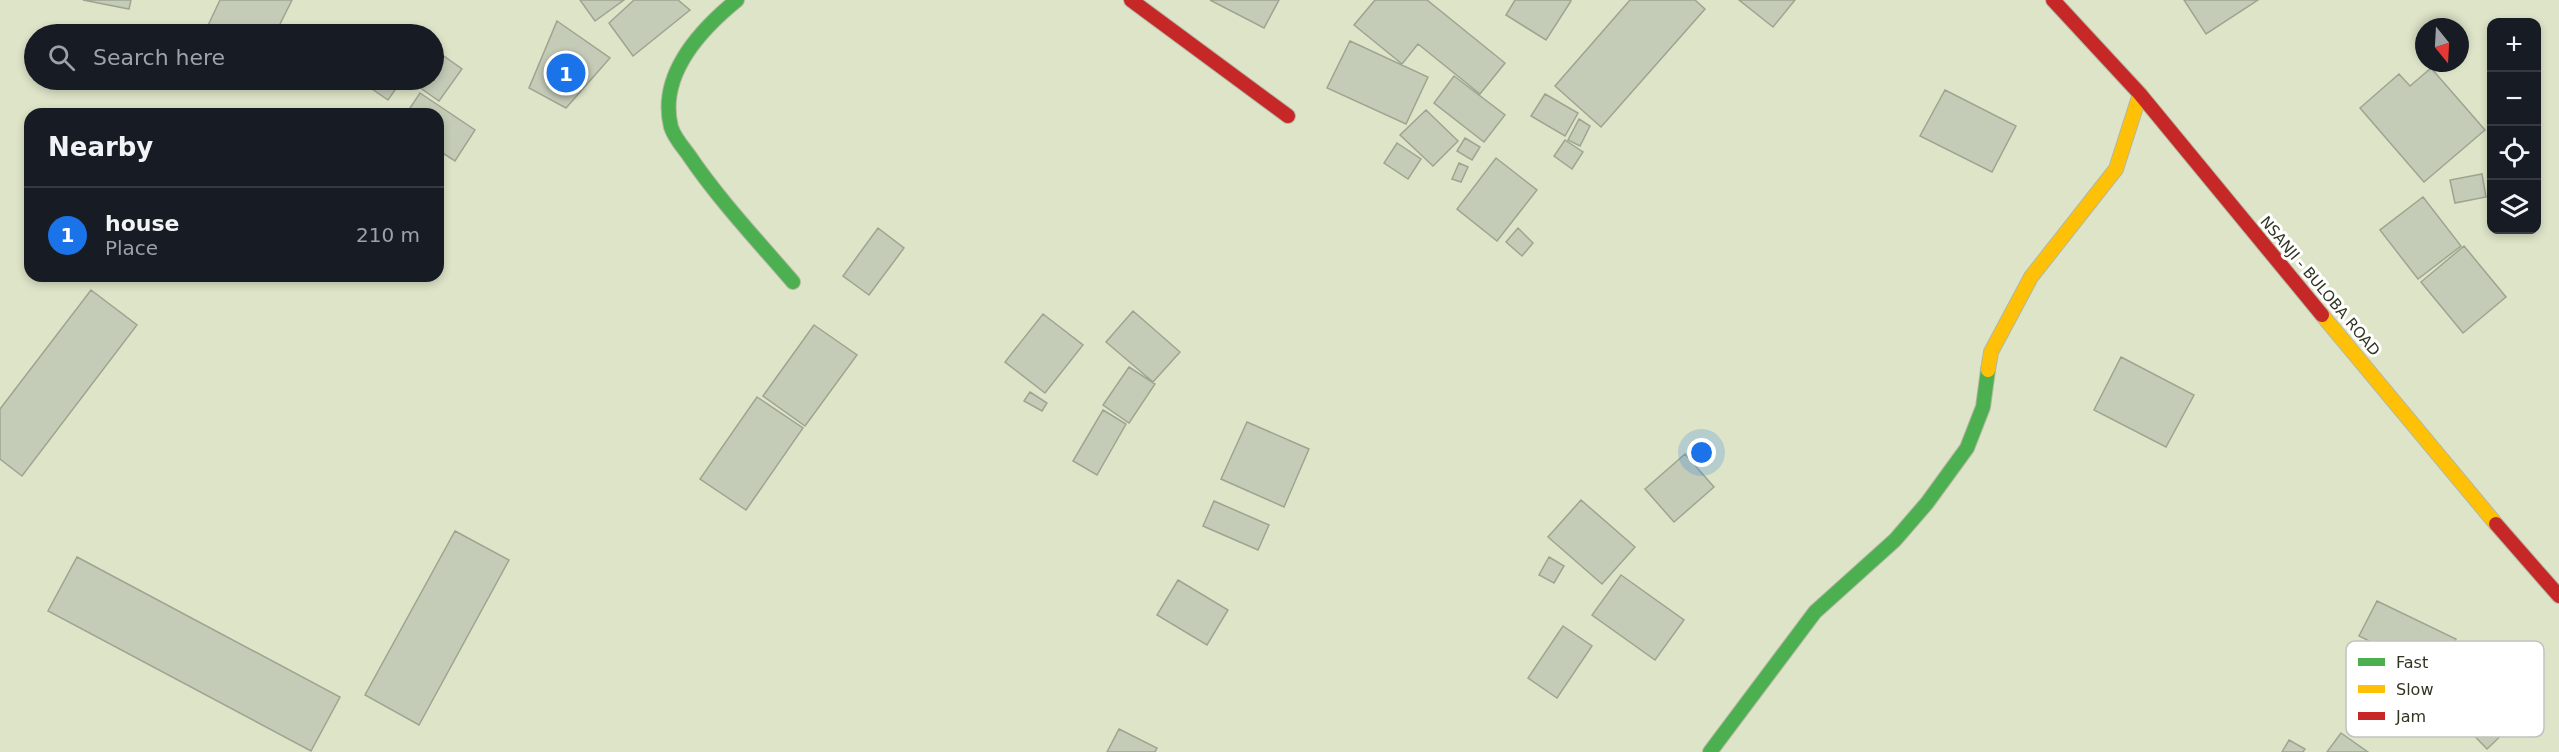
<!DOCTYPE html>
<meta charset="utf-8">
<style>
:root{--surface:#171b24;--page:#242831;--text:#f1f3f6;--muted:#9ea1a6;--line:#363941;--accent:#1a73e8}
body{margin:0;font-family:"DejaVu Sans",sans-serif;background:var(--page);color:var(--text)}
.controls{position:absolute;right:18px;top:18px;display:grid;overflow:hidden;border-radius:12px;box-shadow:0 3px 9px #0003}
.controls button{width:54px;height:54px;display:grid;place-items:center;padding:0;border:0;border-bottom:2px solid var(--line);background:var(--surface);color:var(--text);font:30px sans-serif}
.compass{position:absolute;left:2415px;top:18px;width:54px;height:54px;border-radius:50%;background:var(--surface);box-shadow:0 3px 9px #0003;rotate:162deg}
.you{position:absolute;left:1702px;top:453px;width:21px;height:21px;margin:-15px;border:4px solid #fff;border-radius:50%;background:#1a73e8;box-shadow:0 0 0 9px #1a73e833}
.badge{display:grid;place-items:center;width:39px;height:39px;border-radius:50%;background:var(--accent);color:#fff;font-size:20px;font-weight:700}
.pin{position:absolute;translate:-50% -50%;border:3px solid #fff;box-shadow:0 2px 6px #0006}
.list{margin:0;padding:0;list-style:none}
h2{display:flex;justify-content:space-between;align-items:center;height:78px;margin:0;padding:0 24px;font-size:26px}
h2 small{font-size:20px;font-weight:400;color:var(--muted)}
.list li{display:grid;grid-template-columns:39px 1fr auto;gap:18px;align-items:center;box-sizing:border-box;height:96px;padding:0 24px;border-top:2px solid var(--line)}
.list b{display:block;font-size:22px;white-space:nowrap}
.list p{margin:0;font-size:20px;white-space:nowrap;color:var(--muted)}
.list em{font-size:20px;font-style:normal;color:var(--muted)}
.icon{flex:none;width:33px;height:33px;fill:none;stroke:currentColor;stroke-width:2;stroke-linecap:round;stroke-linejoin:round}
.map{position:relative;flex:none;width:2559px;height:752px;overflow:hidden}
.search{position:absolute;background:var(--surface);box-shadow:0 3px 9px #0003;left:24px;top:24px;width:420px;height:66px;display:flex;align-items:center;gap:15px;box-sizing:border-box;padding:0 21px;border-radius:33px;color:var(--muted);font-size:22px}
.panel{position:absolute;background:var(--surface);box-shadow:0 3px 9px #0003;left:24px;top:108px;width:420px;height:174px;border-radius:18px}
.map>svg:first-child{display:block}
.building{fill:#c4ccb8;stroke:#9da591;stroke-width:1.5}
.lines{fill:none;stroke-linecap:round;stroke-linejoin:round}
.fast-casing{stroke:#b3b7a2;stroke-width:16}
.slow-casing{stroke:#b3b7a2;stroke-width:16}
.jam-casing{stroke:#b3b7a2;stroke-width:16}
.fast{stroke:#4caf50;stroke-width:14}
.slow{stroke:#ffc107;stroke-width:14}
.jam{stroke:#c62828;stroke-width:14}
.labels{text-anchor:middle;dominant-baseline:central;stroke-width:6;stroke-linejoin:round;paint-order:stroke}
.street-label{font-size:15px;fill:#313521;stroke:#fff}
.key{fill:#fff;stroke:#c1c2bc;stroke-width:1.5}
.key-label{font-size:16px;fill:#313521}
</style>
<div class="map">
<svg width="2559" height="752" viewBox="0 0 2559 752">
<rect width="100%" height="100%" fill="#dee4c8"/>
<path class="building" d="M83 0H131L129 9Z
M220 0H292L275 34H204Z
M580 0H624L595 21Z
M634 0H678L690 10 633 56 609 23Z
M1210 0H1279L1264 28Z
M1375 0H1427L1505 63 1480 94 1418 44 1402 64 1354 25Z
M1515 0H1569L1571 1 1546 40 1506 15Z
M1630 0H1695L1705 9 1601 127 1555 86Z
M1739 0H1795L1773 27Z
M2184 0H2258L2206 34Z
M557 21 610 58 566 108 529 88Z
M375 25 389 34H369Z
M1350 41 1428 77 1406 124 1327 88Z
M434 49 462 69 439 101 412 82 413 80H434Z
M2431 68 2485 130 2424 182 2360 108 2399 74 2410 86Z
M1454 76 1505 115 1484 142 1434 103Z
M359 80H402L388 100Z
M1945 90 2016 126 1992 172 1920 136Z
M420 93 475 130 455 161 438 150V114H406Z
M1545 94 1578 113 1565 136 1531 116Z
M1426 110 1458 141 1433 166 1400 135Z
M1579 119 1590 126 1580 146 1568 140Z
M1465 138 1480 147 1472 160 1457 151Z
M1565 140 1583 152 1572 169 1554 156Z
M1397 143 1421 159 1408 179 1384 163Z
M1496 158 1537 190 1497 241 1457 209Z
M1459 163 1468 167 1461 182 1452 179Z
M2482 174 2486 197 2455 203 2450 180Z
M2423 197 2461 246 2418 279 2380 230Z
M878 228 904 248 869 295 843 276Z
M1518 228 1533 243 1522 256 1506 242Z
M2464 246 2506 297 2463 333 2421 282Z
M91 290 137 325 22 476 0 459V409Z
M1133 311 1180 352 1153 382 1106 342Z
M1043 314 1083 345 1045 393 1005 362Z
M814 325 857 355 805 426 763 396Z
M2121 357 2194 395 2166 447 2094 410Z
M1129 367 1155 384 1129 423 1103 405Z
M1030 392 1047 403 1042 411 1024 401Z
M757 397 803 428 746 510 700 479Z
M1103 410 1126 424 1097 475 1073 461Z
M1247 422 1309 449 1284 507 1221 479Z
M1685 454 1714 487 1674 522 1645 489Z
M1581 500 1635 547 1602 584 1548 537Z
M1214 501 1269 525 1258 550 1203 526Z
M455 531 509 560 419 725 365 695Z
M77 557 340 697 311 751 48 611Z
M1549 557 1564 566 1554 583 1539 575Z
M1621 575 1684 620 1655 660 1592 615Z
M1178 580 1228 610 1207 645 1157 615Z
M2377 601 2456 639 2438 675 2359 636Z
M1563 626 1592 646 1557 698 1528 678Z
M2484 697 2511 726 2487 749 2460 721Z
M1119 729 1157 748 1155 752H1107Z
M2341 733 2368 752H2327Z
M2289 740 2305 749 2303 752H2282Z"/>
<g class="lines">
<defs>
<path id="fast" d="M737 0C700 30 658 75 671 127 674 137 682 146 688 154 719 200 757 240 793 282
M1710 752 1815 612 1895 540 1927 503 1967 448 1983 407 1988 370"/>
<path id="slow" d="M2322 315 2496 524
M1988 370 1991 352 2031 277 2116 169 2140 94"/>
<path id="jam" d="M1131 0 1288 116
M2053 0 2140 94 2322 315
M2496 524 2559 596"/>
</defs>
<use href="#fast" class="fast-casing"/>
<use href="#slow" class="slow-casing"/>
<use href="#jam" class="jam-casing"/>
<use href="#fast" class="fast"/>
<use href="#slow" class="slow"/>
<use href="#jam" class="jam"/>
</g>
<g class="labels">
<g class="street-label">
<text transform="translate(2320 286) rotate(50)">NSANJI - BULOBA ROAD</text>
</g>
</g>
<rect x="2346" y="641" width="198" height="96" rx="9" class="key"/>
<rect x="2358" y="658" width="27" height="8" fill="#4caf50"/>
<rect x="2358" y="685" width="27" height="8" fill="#ffc107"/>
<rect x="2358" y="712" width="27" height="8" fill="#c62828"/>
<g class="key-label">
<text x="2396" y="668">Fast</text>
<text x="2396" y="695">Slow</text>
<text x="2396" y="722">Jam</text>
</g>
</svg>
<div class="controls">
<button>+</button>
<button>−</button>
<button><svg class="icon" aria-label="locate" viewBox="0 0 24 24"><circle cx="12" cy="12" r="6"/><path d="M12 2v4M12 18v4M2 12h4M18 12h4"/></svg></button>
<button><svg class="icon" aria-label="layers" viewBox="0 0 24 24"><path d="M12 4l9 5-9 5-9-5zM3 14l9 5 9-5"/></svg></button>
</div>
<svg class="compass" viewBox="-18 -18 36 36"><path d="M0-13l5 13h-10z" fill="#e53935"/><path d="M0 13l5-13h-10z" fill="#9ea1a6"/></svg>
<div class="you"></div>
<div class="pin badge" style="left:566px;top:73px">1</div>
<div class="search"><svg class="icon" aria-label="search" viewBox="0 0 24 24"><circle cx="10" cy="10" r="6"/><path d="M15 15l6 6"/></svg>Search here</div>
<section class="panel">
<h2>Nearby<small></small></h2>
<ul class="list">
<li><span class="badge">1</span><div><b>house</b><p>Place</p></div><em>210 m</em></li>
</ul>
</section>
</div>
